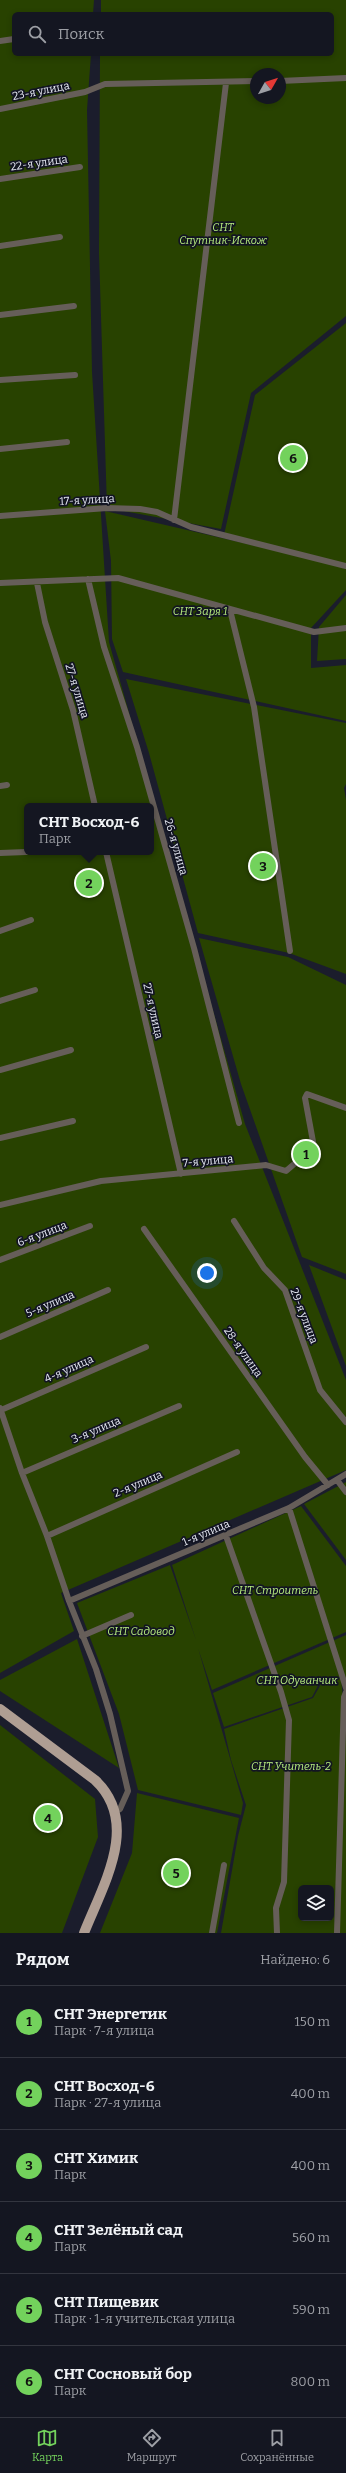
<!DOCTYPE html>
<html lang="ru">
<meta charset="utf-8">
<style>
:root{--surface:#141621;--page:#1d1f2a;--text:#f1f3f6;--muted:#9d9fa5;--line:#33353f;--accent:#73d25c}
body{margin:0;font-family:Bitter,serif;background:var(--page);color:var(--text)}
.controls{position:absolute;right:12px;bottom:12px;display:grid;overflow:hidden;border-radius:6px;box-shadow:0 2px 6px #0003}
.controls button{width:36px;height:36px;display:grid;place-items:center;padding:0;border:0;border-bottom:1px solid var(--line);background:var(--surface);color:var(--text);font:20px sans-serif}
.compass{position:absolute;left:250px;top:68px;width:36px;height:36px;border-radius:50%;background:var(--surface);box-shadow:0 2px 6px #0003;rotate:51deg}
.you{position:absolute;left:207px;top:1273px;width:14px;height:14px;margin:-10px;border:3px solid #fff;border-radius:50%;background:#1a73e8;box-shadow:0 0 0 6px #1a73e833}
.badge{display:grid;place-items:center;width:26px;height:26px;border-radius:50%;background:var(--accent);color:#111;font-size:13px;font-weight:700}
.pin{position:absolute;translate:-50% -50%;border:2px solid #fff;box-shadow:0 1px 4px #0006}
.popup{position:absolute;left:24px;top:803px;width:130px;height:52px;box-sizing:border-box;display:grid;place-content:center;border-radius:6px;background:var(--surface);filter:drop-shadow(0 1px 3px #0005);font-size:13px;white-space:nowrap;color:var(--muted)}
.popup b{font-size:15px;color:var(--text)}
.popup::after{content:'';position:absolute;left:50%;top:100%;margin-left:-8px;border:8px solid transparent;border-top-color:var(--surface)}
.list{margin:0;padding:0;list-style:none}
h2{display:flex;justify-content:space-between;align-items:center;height:52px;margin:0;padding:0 16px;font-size:17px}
h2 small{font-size:13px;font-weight:400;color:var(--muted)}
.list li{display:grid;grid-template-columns:26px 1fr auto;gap:12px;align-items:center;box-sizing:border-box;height:72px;padding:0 16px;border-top:1px solid var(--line)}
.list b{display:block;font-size:15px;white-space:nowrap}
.list p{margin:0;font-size:13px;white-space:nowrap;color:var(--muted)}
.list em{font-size:13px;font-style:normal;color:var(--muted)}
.icon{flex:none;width:22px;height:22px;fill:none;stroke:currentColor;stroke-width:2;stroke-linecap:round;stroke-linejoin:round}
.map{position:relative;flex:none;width:346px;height:1933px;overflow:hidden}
.search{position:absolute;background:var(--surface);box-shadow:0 2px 6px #0003;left:12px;right:12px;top:12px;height:44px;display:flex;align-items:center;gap:10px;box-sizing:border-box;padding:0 14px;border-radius:6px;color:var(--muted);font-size:15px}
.sheet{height:484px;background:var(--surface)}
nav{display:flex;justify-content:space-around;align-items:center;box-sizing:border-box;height:56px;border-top:1px solid var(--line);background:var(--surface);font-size:11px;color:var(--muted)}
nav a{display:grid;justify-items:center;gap:2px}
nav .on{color:var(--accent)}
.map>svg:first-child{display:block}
.green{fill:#284200;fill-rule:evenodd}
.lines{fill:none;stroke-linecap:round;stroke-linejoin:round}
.street{stroke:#665e59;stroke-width:6}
.primary{stroke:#af9e93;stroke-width:10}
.labels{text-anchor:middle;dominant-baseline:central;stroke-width:3.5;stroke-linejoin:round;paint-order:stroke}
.street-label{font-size:11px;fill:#e7eaf4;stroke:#121422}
.park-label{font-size:11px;font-style:italic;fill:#b7ed7f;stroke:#121422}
</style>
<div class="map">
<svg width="346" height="1933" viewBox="0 0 346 1933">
<rect width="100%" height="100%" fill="#1b1d2c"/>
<path class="green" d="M0 0H94L93 14H14V54H91L87 110 92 372 109 642 245 1124 346 1380V1470L61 1593 74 1631 0 1673ZM27 806H151V852H27Z
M101 0H346V316L251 393 221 529 107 508 99 253 100 54H332V14H101ZM256 74H280V98H256Z
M346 323V564L224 535 255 395Z
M105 511 346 567V590L311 628V668L346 665V721L123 672 112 639 111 561Z
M346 595V659L317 661 319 627Z
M126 679 346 723V784L344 788 346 800V974L289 953 198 933 149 753Z
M199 938 288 957 346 985V1274L302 1257 241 1084Z
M309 1265 346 1280V1366Z
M346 1482V1560L304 1504Z
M301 1506 346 1566V1632L212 1690 198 1648 243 1803 241 1815 138 1790 119 1714 77 1603 170 1565 196 1640 172 1565Z
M346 1635V1679L340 1677 320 1682 312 1697 224 1727 213 1693Z
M77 1639 119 1768 0 1691V1680Z
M341 1678 346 1729V1933H221L238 1836 246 1805 231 1760 224 1729 313 1698 321 1684ZM301 1888H331V1918H301Z
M0 1725 95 1799 98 1837 62 1933H0Z
M137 1793 239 1818 217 1933H100L132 1853Z"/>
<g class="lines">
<path class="street" d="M0 41 14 39
M280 81 346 78
M0 109 85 92 105 84 256 81
M0 179 80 167
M0 246 60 237
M0 315 74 306
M0 380 75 375
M0 449 67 442
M0 516 107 508 140 509 157 512 191 527 346 566
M174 520 226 83
M88 579 104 647 137 747 194 948 239 1123
M0 583 118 578 314 632 346 628
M37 583 45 622 73 710 95 806
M230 610 254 707 290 951
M0 786 7 785
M106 852 181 1174
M0 853 26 852
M0 931 31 920
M0 1001 35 990
M0 1070 71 1050
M0 1138 73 1121
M0 1205 101 1181 266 1165 286 1171 314 1147 305 1098 307 1094 346 1108
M234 1221 264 1268 285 1290 320 1390 346 1422
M144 1229 305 1457 328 1485
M0 1260 90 1226
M0 1337 108 1290
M0 1408 22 1473 47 1536 69 1601 96 1669 110 1714 128 1791 120 1809 116 1811
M1 1410 146 1347
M22 1473 179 1406
M337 1480 346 1492
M289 1508 346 1688
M47 1536 237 1452
M226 1536 281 1692 289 1720 284 1882 276 1908 277 1933
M69 1601 289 1508 346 1474
M82 1636 131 1615
M212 1933 224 1865
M337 1933 344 1697 346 1692"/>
<path class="primary" d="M0 1709 95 1780C141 1823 103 1885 84 1933"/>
</g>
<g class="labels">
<g class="street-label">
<text transform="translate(41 91) rotate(-11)">23-я улица</text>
<text transform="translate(39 163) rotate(-8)">22-я улица</text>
<text transform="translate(87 500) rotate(-3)">17-я улица</text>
<text transform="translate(77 691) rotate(73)">27-я улица</text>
<text transform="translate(176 847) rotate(74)">26-я улица</text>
<text transform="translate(153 1011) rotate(77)">27-я улица</text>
<text transform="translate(208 1161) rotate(-5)">7-я улица</text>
<text transform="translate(42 1234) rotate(-21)">6-я улица</text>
<text transform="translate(50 1304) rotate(-23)">5-я улица</text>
<text transform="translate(304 1316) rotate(69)">29-я улица</text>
<text transform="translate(243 1352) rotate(55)">28-я улица</text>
<text transform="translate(69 1369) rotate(-24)">4-я улица</text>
<text transform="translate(96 1430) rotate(-23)">3-я улица</text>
<text transform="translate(138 1484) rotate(-23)">2-я улица</text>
<text transform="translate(206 1533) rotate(-23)">1-я улица</text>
</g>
<g class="park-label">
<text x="223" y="227">СНТ<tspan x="223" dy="13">Спутник-Искож</tspan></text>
<text x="200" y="611">СНТ Заря 1</text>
<text x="275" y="1590">СНТ Строитель</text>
<text x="141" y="1631">СНТ Садовод</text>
<text x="297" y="1680">СНТ Одуванчик</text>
<text x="291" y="1766">СНТ Учитель-2</text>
</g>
</g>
</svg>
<div class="controls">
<button><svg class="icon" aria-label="layers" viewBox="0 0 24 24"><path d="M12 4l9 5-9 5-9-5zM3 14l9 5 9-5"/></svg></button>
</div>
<svg class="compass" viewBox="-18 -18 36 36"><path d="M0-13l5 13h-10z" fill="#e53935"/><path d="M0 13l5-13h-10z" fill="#9d9fa5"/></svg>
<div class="you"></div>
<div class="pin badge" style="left:306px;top:1154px">1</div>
<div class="pin badge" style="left:89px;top:883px">2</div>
<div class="popup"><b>СНТ Восход-6</b>Парк</div>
<div class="pin badge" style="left:263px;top:866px">3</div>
<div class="pin badge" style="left:48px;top:1818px">4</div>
<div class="pin badge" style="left:176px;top:1873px">5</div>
<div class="pin badge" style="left:293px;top:458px">6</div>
<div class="search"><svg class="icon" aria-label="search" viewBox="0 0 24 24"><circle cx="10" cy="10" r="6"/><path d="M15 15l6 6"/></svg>Поиск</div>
</div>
<section class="sheet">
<h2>Рядом<small>Найдено: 6</small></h2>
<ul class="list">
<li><span class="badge">1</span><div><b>СНТ Энергетик</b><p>Парк · 7-я улица</p></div><em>150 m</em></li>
<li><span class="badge">2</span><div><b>СНТ Восход-6</b><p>Парк · 27-я улица</p></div><em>400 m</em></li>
<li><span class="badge">3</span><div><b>СНТ Химик</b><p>Парк</p></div><em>400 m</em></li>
<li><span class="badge">4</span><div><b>СНТ Зелёный сад</b><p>Парк</p></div><em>560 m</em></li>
<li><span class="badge">5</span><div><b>СНТ Пищевик</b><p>Парк · 1-я учительская улица</p></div><em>590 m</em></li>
<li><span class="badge">6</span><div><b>СНТ Сосновый бор</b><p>Парк</p></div><em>800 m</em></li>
</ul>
</section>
<nav>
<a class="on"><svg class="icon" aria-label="map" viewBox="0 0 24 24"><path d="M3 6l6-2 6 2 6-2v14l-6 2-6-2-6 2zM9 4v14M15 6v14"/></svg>Карта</a>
<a><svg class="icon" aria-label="directions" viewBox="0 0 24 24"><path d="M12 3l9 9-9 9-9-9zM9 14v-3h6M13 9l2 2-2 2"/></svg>Маршрут</a>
<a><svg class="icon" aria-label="saved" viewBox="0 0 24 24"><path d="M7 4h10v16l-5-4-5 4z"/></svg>Сохранённые</a>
</nav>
